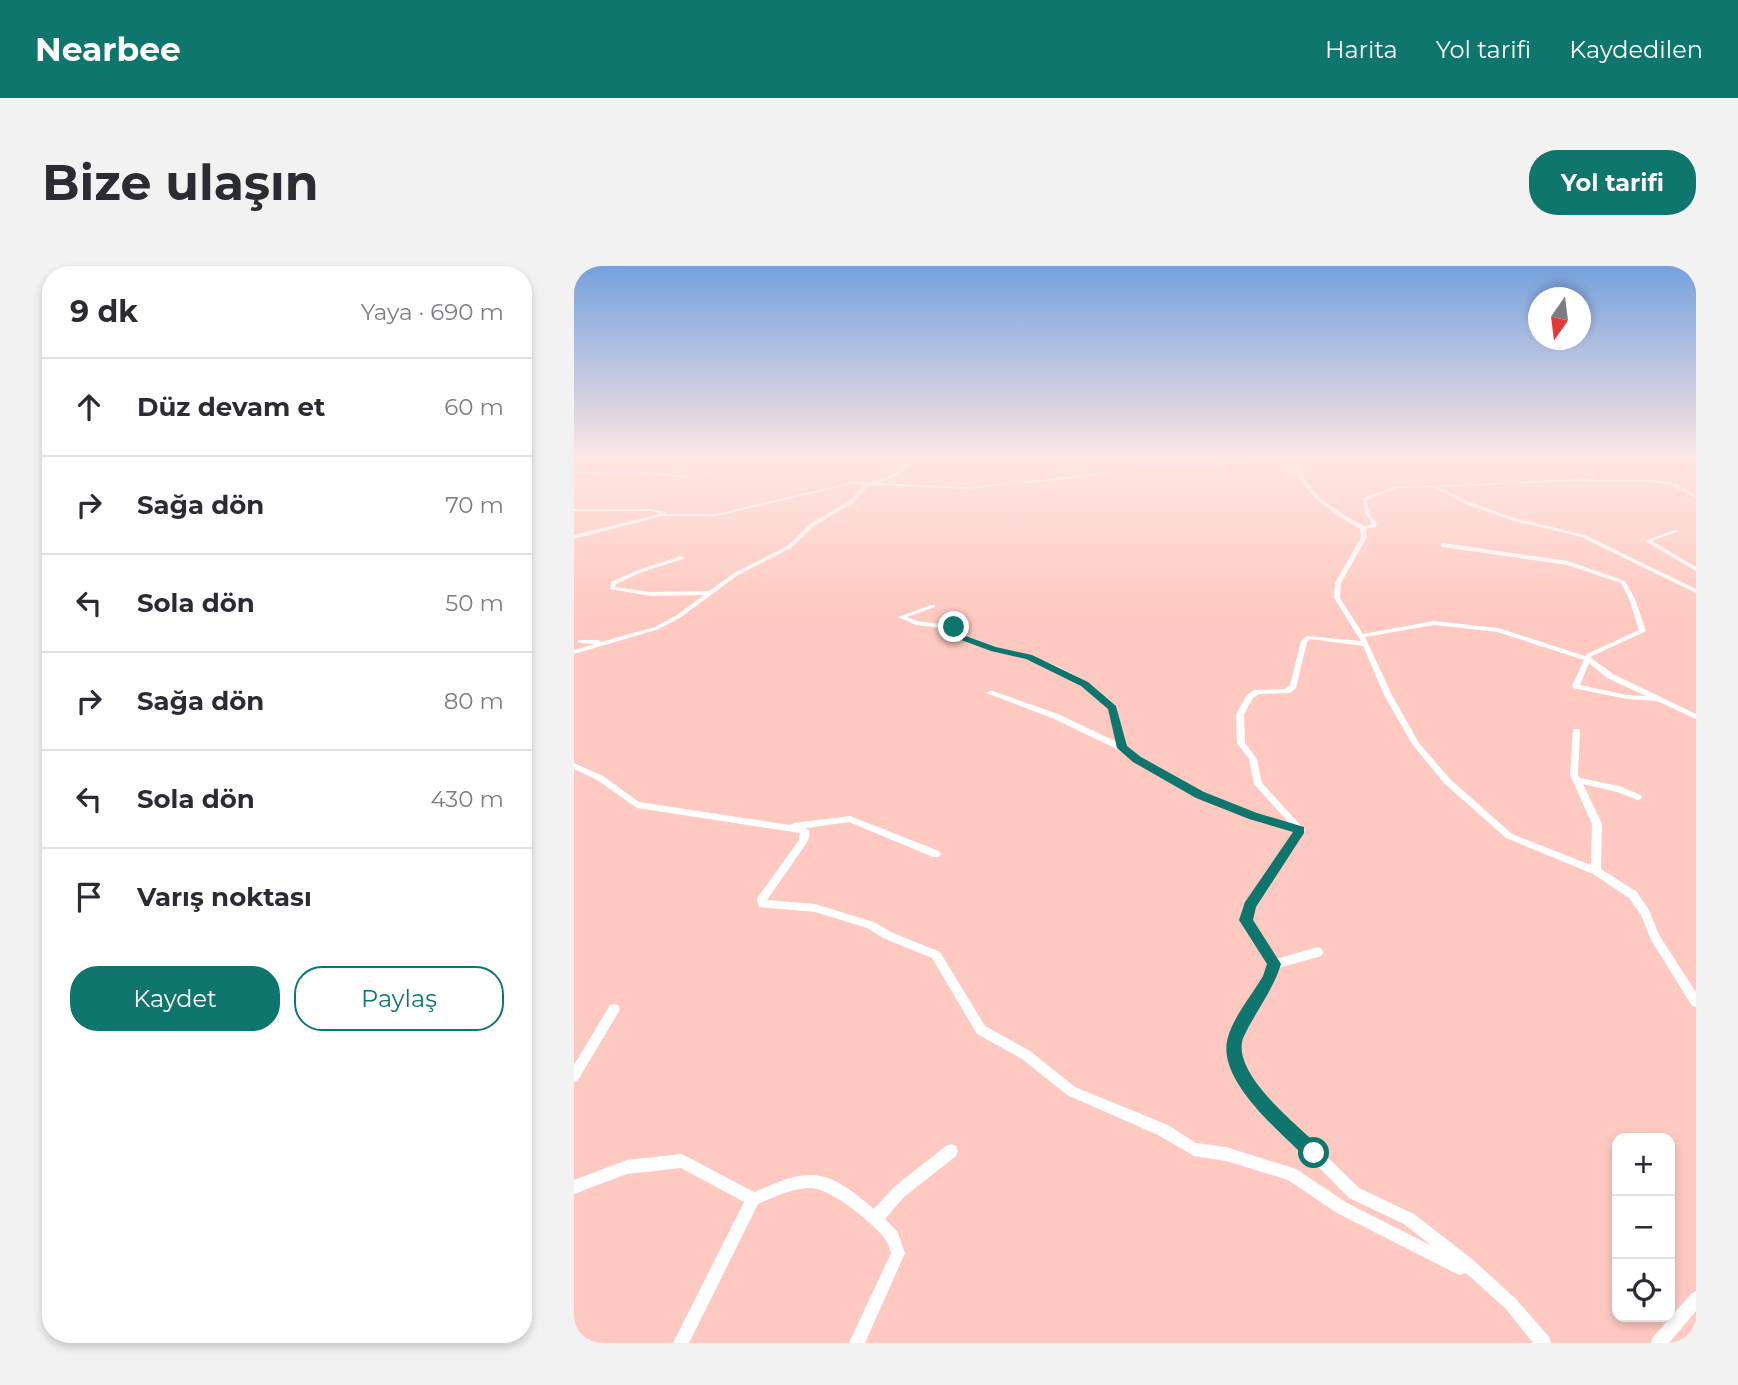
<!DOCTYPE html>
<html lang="tr">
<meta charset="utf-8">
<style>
:root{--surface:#fff;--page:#f2f2f3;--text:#2b2b33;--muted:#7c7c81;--line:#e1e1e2;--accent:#0f766e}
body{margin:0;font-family:Montserrat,sans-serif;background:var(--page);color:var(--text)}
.controls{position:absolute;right:21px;bottom:21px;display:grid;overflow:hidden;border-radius:14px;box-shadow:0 4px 10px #0003}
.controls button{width:63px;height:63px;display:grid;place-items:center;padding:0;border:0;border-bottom:2px solid var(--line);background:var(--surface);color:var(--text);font:35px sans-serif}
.compass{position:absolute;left:954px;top:21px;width:63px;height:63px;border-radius:50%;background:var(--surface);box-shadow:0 4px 10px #0003;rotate:194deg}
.stop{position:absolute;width:21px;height:21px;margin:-16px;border:5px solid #0f766e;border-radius:50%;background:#fff}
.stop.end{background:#0f766e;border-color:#fff;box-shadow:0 2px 7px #0008}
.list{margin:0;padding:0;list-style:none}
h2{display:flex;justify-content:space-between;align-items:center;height:91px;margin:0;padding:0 28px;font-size:30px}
h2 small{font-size:23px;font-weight:400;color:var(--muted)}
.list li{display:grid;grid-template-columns:46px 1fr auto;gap:21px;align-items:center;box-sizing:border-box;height:98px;padding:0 28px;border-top:2px solid var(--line)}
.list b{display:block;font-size:26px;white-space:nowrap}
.list em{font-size:23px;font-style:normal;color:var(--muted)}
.actions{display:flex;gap:14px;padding:21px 28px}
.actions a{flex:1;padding:16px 0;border:2px solid var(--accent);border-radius:28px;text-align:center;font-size:24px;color:var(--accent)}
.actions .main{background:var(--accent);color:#fff}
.icon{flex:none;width:38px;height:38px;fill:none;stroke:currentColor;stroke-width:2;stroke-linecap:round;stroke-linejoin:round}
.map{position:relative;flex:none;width:1122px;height:1077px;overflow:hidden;border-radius:28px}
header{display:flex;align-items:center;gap:42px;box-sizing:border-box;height:98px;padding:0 35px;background:var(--accent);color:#fff}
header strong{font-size:33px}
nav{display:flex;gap:38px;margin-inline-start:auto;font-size:24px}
.intro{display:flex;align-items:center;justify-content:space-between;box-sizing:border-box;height:168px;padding:0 42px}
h1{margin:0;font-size:49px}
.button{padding:18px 32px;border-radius:28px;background:var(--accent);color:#fff;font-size:24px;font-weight:700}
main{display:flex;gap:42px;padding:0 42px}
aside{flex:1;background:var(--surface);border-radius:28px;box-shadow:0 4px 10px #0003}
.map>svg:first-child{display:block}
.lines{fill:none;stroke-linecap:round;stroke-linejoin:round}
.street{fill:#fff;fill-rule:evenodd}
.route{fill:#0f766e}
</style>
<header>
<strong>Nearbee</strong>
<nav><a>Harita</a><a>Yol tarifi</a><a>Kaydedilen</a></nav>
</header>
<div class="intro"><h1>Bize ulaşın</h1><a class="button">Yol tarifi</a></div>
<main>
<aside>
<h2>9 dk<small>Yaya · 690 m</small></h2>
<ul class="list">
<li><svg class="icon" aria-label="ahead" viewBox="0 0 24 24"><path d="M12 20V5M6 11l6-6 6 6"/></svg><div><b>Düz devam et</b></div><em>60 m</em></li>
<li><svg class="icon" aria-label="right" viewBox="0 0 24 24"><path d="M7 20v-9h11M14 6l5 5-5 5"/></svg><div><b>Sağa dön</b></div><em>70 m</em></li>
<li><svg class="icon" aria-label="left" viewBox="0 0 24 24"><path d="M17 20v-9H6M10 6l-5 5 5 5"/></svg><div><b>Sola dön</b></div><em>50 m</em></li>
<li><svg class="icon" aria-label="right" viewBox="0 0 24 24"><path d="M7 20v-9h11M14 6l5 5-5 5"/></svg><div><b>Sağa dön</b></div><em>80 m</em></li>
<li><svg class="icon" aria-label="left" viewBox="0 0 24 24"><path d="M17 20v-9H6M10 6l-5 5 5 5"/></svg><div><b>Sola dön</b></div><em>430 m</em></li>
<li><svg class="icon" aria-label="arrive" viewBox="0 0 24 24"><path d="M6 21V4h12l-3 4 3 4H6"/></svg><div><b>Varış noktası</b></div></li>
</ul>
<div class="actions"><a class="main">Kaydet</a><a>Paylaş</a></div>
</aside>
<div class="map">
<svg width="1122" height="1077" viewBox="0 0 1122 1077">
<rect width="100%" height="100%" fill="#fec9c0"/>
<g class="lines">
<path class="street" d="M173 195H180L113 212 59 207 0 208V206L59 205 113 210Z
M336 195H341L324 210 304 217 392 221 512 209 563 199 626 200 659 195H699L702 198 722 206 718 195H722C735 229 759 243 790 260L797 259V257L791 247 789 232 822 220H863L1000 213 1077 214 1100 217 1122 229V232L1097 219 1077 216 1000 215 866 221 893 235 940 252 1011 269 1122 323V327L1007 271 936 254 889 237 859 221 823 222 793 234 795 247 803 257 801 261 792 263 793 271 767 317 766 332 789 368 860 355 924 362 1011 390 1013 388 1065 364 1055 333 1047 317 993 299 869 281 866 279 869 277 994 295 1051 315 1061 333 1072 365 1018 390 1017 392 1039 408 1122 448V453L1083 435 1053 433 999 422 998 420 1010 394 923 366 860 359 791 371 818 429 845 477 876 513 938 568 1017 599 1018 558 996 509 999 463H1005L1006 465 1004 509 1006 512 1045 520 1067 529 1068 531 1067 533 1064 534 1043 526 1009 518 1028 558 1027 603 1063 626 1075 644 1085 669 1122 726V741L1118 740 1077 674 1067 649 1055 632 1019 608 932 572 870 517 838 478 810 429 789 380 736 373 733 376 722 422 716 427 685 428 679 432 670 448 671 477 683 493 688 517 731 564 681 641 677 654 702 693 744 681 748 683 749 686 748 689 744 691 704 702 699 715 667 773 666 791 679 818 785 922 840 948 898 993 942 1033 975 1071 977 1077H959L932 1043 892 1007 886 1009 881 1007 763 947 714 914 652 895 620 890 584 869 493 829 448 793 403 768 358 692 309 672 293 662 241 646 185 641 183 634 184 631 225 574 226 567 63 542 23 514 0 503V497L29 510 65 536 216 559 220 557 276 550 365 585 367 588 365 591H359L275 556 232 562 236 566 234 575 193 634 241 638 300 656 317 666 366 686 411 760 456 785 501 821 594 859 622 877 652 881 722 903 773 937 858 980 830 958 775 932 671 826 654 792 655 772 690 710 694 699 667 654 671 640 720 566 676 552 623 531 560 495 545 484 478 452 412 427 416 425H419L484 448 543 476 535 443 507 420 481 403 452 393 418 384 380 370 377 363 342 359 324 351 357 339H361V341L333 351 343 355 382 360 385 368 422 381 456 390 485 401 513 416 542 440 552 481 566 491 629 527 682 548 715 557 680 518 675 493 663 477 662 448 673 429 680 424 711 423 716 419 727 375 733 370 787 375 760 332 761 317 787 271 786 263 766 251 746 236 737 228 724 210 698 200 696 196 661 197 626 202 563 201 512 211 392 223 298 219 293 221 280 236 240 260 217 282 164 309 107 351 85 363 0 388V384L21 378 6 377 4 376V374H24L27 376 81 361 103 349 130 329 77 330 36 323 37 316 64 304 107 290 110 292 109 293 68 306 42 318 41 321 77 326 135 325 160 307 213 280 236 258 276 234 290 219 279 218 142 250H88L0 273V269L86 248 78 245H0V243H78L91 246V248H142L279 216H297L320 208ZM1015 397 1033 412 1072 430 1053 429 1006 419Z
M1100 264 1105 265 1078 275 1122 301V305L1071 275Z
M40 738 44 739 46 743 44 747 4 814 0 816V799L36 739Z
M377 878 382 880 384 885 382 890 330 931 311 953 323 965 331 987 291 1077H275L317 987C315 983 315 979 313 976 304 960 256 922 237 922 219 922 200 931 184 938L115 1077H99L170 936 107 902 53 908 0 928V914L53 894 108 888 180 926C198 919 218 908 238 909 261 909 284 930 300 943L320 921 372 880Z
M1122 1025V1045L1095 1077H1077L1079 1071 1117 1028Z"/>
</g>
<linearGradient id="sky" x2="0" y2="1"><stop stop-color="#76a1dd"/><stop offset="0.56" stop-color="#ffe7e3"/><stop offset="1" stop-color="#ffe7e3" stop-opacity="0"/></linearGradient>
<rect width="1122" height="346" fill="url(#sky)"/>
<path class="route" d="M377 359H383L386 368 422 381 458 389 514 416 542 440 553 480 567 491 630 526 683 547 730 561V567L682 641 679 654 707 698C699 724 682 745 670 770 654 805 723 859 746 881L748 887 746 893 740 896 733 893C707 866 641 814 654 771 660 750 678 729 689 710L693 698 665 654 671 636 719 566 675 553 622 532 559 496 543 482 534 443 507 420 452 393 417 385 379 371Z"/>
</svg>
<div class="controls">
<button>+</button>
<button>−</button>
<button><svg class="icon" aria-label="locate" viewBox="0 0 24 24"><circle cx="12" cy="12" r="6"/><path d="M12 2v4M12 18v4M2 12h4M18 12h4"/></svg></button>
</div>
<svg class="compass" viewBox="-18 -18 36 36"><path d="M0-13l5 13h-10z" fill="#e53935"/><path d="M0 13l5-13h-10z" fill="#7c7c81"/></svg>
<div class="stop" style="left:740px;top:887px"></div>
<div class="stop end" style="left:380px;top:361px"></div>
</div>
</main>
